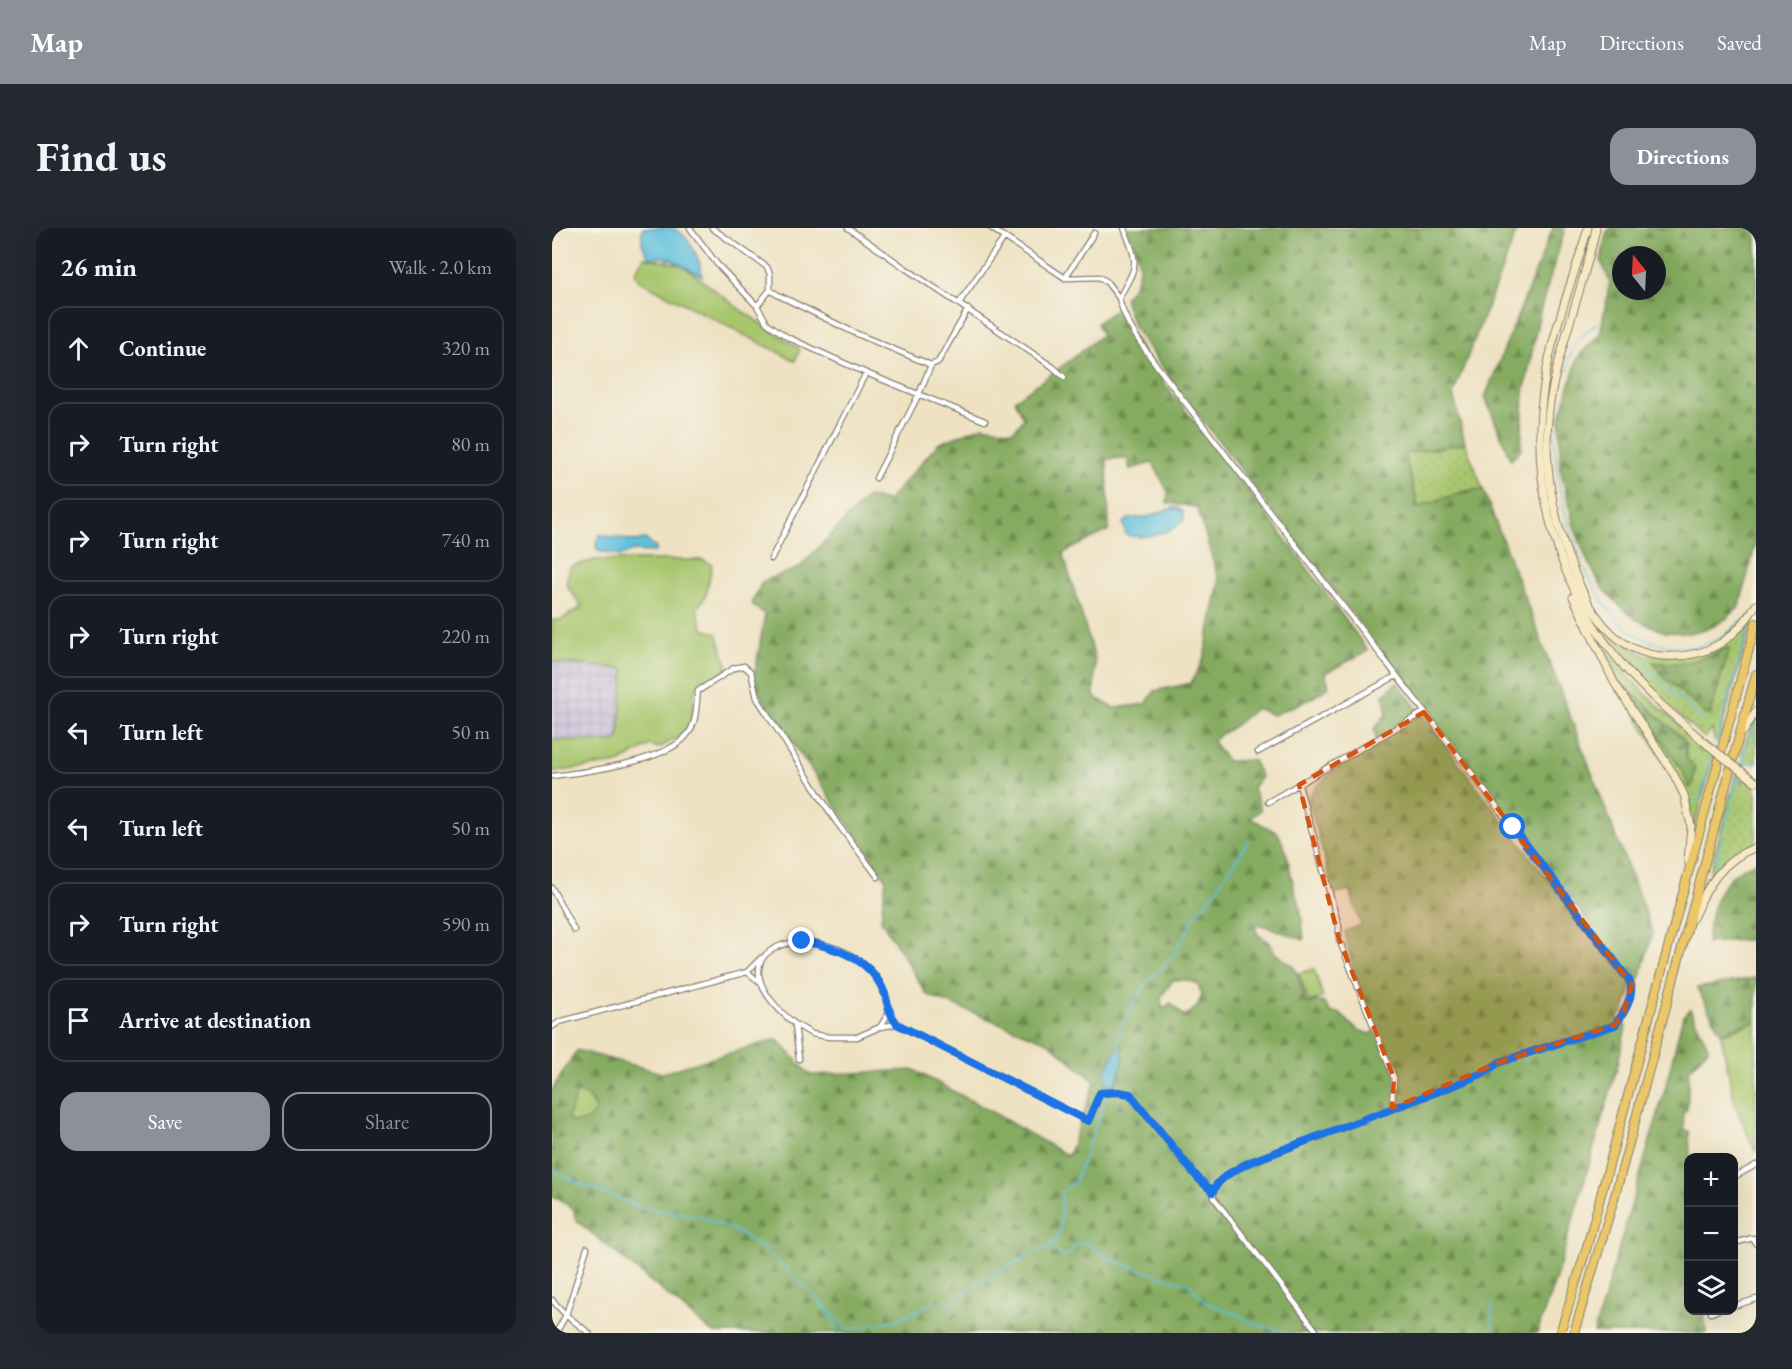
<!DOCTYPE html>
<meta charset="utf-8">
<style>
:root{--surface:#171b24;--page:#242831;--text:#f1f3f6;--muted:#9ea1a6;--line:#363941;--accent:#8c9099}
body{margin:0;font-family:"EB Garamond",serif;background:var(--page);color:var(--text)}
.controls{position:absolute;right:18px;bottom:18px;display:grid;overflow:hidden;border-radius:12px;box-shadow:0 6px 24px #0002}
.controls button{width:54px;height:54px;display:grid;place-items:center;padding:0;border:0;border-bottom:2px solid var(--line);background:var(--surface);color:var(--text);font:30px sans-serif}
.compass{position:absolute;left:1060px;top:18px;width:54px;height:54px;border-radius:50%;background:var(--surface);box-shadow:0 6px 24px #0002;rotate:342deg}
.stop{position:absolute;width:18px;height:18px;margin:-14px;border:4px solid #1a73e8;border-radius:50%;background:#fff}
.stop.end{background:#1a73e8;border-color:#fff;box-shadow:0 2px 6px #0008}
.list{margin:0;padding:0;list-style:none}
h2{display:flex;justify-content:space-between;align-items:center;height:78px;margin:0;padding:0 24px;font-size:26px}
h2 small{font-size:20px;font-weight:400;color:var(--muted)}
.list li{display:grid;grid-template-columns:39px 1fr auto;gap:18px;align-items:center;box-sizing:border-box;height:84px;margin:0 12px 12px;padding:0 12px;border:2px solid var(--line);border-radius:18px}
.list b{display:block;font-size:22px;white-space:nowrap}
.list em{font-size:20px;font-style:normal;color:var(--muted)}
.actions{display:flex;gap:12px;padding:18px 24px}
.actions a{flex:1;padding:14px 0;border:2px solid var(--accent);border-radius:18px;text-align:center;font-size:21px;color:var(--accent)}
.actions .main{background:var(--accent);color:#fff}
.icon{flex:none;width:33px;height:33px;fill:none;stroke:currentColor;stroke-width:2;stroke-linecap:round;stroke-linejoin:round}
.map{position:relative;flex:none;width:1204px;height:1105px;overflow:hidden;border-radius:18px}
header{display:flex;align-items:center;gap:36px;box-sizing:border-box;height:84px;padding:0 30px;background:var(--accent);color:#fff}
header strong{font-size:28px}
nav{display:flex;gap:33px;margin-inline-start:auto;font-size:21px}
.intro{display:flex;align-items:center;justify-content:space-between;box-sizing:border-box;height:144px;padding:0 36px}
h1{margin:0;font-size:42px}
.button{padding:15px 27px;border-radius:18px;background:var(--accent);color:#fff;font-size:21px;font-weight:700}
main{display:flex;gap:36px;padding:0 36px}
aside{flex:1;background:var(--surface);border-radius:18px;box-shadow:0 6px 24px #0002}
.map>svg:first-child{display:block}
.industrial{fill:url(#industrial-grid)}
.grass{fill:url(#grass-dots);stroke:#627144;stroke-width:1.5;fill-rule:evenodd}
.forest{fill:url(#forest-firs);stroke:#50643e;stroke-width:1.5;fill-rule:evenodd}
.green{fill:#a7c66d;stroke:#627144;stroke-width:1.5}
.water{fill:#60c1de;stroke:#3e6e7d;stroke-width:1.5}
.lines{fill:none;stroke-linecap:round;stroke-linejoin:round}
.stream{stroke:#60c1de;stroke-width:1.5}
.street-casing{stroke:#857f70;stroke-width:7}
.secondary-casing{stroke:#857f70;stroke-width:9}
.highway-casing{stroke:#857f70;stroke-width:10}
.street{stroke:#fff;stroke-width:4.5}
.secondary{stroke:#f7e9c3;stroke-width:7}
.highway{stroke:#eac769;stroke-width:8}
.secondary-bridge-casing{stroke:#857f70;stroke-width:9;stroke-linecap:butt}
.secondary-bridge{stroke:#f7e9c3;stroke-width:7}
.route{stroke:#1a73e8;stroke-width:8}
.marked{fill:#d4530e;fill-opacity:0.2;stroke:#d4530e;stroke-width:4.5;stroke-dasharray:12 8;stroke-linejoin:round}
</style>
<header>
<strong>Map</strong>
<nav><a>Map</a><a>Directions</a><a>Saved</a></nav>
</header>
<div class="intro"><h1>Find us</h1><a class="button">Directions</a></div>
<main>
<aside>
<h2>26 min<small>Walk · 2.0 km</small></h2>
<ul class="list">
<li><svg class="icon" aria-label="ahead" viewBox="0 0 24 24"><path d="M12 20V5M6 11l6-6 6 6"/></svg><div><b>Continue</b></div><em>320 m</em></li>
<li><svg class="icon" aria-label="right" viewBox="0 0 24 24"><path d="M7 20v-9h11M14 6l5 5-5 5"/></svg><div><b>Turn right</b></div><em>80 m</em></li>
<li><svg class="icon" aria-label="right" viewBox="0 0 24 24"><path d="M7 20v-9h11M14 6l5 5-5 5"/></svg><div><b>Turn right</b></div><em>740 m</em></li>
<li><svg class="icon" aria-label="right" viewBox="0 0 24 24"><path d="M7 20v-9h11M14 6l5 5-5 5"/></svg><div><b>Turn right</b></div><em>220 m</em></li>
<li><svg class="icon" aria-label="left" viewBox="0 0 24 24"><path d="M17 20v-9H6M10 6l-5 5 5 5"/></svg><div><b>Turn left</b></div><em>50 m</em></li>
<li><svg class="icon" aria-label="left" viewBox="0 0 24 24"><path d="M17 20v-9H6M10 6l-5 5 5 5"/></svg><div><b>Turn left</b></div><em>50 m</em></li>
<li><svg class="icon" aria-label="right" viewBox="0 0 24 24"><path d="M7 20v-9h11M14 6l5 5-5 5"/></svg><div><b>Turn right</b></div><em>590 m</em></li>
<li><svg class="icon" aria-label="arrive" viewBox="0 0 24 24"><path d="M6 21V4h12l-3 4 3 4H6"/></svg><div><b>Arrive at destination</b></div></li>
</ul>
<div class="actions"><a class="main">Save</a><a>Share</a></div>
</aside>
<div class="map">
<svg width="1204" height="1105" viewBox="0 0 1204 1105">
<defs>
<pattern id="industrial-grid" width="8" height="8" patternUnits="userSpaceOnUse" patternTransform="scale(1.5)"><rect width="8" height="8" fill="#c7c0d9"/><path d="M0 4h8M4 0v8" fill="none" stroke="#aaa4ba"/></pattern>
<pattern id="grass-dots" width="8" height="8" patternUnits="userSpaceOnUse" patternTransform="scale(1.5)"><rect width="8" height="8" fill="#a7c66d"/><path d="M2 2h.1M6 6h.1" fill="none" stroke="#8faa5e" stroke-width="1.8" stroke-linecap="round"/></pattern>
<pattern id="forest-firs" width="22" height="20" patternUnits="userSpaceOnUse" patternTransform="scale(1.5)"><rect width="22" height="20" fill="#85ab60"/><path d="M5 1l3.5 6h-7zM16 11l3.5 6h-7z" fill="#6c8a4e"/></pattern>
</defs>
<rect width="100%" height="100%" fill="#f7f3e8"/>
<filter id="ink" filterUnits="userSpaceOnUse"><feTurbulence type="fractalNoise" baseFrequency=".0167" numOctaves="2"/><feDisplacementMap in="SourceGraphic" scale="12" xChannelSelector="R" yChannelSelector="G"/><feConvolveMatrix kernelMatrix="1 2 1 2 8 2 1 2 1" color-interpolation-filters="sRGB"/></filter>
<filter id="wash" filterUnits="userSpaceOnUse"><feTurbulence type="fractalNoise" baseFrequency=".008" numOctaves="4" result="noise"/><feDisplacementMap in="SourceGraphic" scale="24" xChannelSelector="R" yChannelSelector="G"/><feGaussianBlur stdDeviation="1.35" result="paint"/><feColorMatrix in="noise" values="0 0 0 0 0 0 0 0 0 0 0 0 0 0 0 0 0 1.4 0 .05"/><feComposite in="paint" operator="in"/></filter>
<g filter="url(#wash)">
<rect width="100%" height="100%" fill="#eee2c3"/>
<path class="industrial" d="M0 434 72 441 67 510 62 514 0 512Z"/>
<path class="grass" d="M913 215 931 261 913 263 866 279 852 225Z
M1203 383 1166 514 1162 512 1160 501 1153 510C1113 476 1075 442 1046 398L1048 397 1093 427 1155 425ZM1174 420H1177L1176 424 1158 487 1101 434C1128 439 1150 433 1174 420Z
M1041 404C1070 448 1109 481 1148 515L1145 521 1149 523 1155 521 1162 527 1142 601 1138 577 1064 453ZM1080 467H1083L1130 510 1134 517V529L1143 540 1140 558H1137L1131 544Z
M1204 486V536L1197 534 1192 538 1190 536 1192 528 1189 527Z
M1184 545 1187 547 1190 555 1193 550 1204 558V616C1183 623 1167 637 1155 655Z"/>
<path class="forest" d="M574 0H966L901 166 913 215 853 226 866 279 913 263 931 261 1101 705 1087 752 1080 757 1071 785 1065 788 1074 798 1065 840 1004 1050 985 1105H161L23 991 22 982 6 970 0 969V862L25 822 110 845 225 811 258 847 362 842 440 884 516 928 543 854 496 814 375 767 329 692 334 651 201 457 213 386 201 378V371L211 353 247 340 315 269 336 273 386 216 431 198 461 203 472 191 463 172 520 131 550 107 545 95 566 80C590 131 627 174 662 218 714 286 767 353 816 423L773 445 777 459 758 471 721 487 704 480 684 497 660 512 675 533 701 532 709 549 701 560 709 582 698 590 726 605 734 623 743 665 748 677 752 712 707 696 703 699 706 707 717 714 723 725 740 737 745 744 755 776 765 773 772 775 779 785H787L806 802 818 806 825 802C812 770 797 737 793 703L809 697 797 662 782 666 756 570C773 544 799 531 825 514L822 501 835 485 831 467 845 454 1015 676 1073 747 1010 657 608 137 581 98 572 70C597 45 586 28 574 0ZM575 230 578 241 601 235 616 264 615 275 645 279 667 353 652 430 639 455 603 463 594 476 562 480 542 469 543 431 511 325 557 302 555 231ZM621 752H634L646 756 650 767 645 779 633 789 619 775 610 781 609 769Z
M1001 0H1013L988 83 972 165 969 221 959 232 933 169Z
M1058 0H1204V315L1187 379 1174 391 1160 399 1138 405 1113 404 1085 392 1069 379 1050 359 1035 332 1022 298 1008 240V189L1026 129 1048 106 1058 54 1049 33 1054 6ZM1069 27H1105V63H1069Z
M1174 420H1177L1176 424 1158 487H1155L1111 448 1101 434C1128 438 1150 433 1174 420Z
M1080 466 1083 467 1133 513 1134 529 1143 540 1140 558 1137 559 1131 544Z
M1204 634V711L1155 715C1156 693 1163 665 1179 649 1185 643 1196 638 1204 634Z
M1204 750V792L1169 805 1145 760Z
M1138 781 1157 820 1137 842 1135 882 1131 884 1132 903H1137L1138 929 1136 930V1082L1152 1083 1154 1105H1042L1112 865 1131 788Z"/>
<path class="green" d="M92 29 130 37 190 83 248 121 243 133 86 52 83 44Z
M43 332H151L160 337 154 367 145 381 151 401 165 405 176 440 142 463 139 492 135 504 107 520 98 517 66 535 0 544V512L62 514 67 510 72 441 0 434V392H8L30 379 14 356 18 339Z
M762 741 771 769 757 774 747 745Z
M1204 793V925L1183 877 1169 807Z
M27 864C35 867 41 874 43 882 37 893 31 896 19 894L16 890 24 867Z"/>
<path class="water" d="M90 0C98 0 111 0 119 0 136 4 149 33 150 48L117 30 116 32 113 29 97 30 90 16Z
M621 280H626L631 284 632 291C623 305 589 312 574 307L571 295C578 287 589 292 598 288 606 285 613 282 621 280Z
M48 307 84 313 93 311 104 320 103 324 80 323 68 328C60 325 53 326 45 322L44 316Z
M569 820 571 832 564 855 554 857 553 844 565 822Z"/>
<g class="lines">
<path class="stream" d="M1046 94C1033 105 1014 121 1017 140 1009 146 1008 161 1006 170 992 233 1022 357 1074 399 1088 410 1107 417 1125 419 1151 422 1172 411 1189 392
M1096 421 1100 414
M1090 431 1098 443 1156 496
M1163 518 1197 399
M1191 536 1197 534 1204 535
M1188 539 1195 517 1201 508 1200 503 1204 492
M1140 574 1148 571 1160 525
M1163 640 1184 557 1187 554 1185 550 1186 546
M567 820 568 801 579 779 595 755 624 725 641 690 661 667 696 613
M0 941 32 958 91 980 144 987 182 1002 213 1021 298 1102 343 1092 383 1074H400L429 1052 447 1045 477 1026 491 1021 501 1022 512 1029 519 1025 521 1018 527 1015H538L546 1024 565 1034 621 1052 636 1055 655 1075 687 1087 698 1094 734 1105
M492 1020 504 1013 508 1001 510 964 523 953 560 854
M269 1076 289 1105
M940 1076V1105"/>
</g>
</g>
<g filter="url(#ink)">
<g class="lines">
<defs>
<path id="street" d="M138 0 165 36 205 78 215 95 235 109 314 145 433 193
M160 0 215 39 218 46V62L226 67 303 105 379 137
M296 0 353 40 501 139 512 149
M439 0 513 50 547 49 554 53 567 70
M572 0C587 38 586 35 567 70 573 96 590 117 605 138L876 488 1080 757C1077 773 1073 784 1063 797L948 834 931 845 903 857 698 934C685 941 665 950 661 964
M513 50 542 5
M407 75 452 10
M205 78 218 62
M324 250 367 166 379 137 386 134 416 81
M219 331 314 145
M706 524 844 448
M0 548C33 544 114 534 135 507 145 496 144 477 146 463L182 440 192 438 199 444 205 470 285 595 326 649
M747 557 787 698V711L842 850 840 880
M716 574 872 484
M0 660 22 702
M195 744 208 754
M337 785 345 796 536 893 548 865 566 864 578 866 645 949 661 964 662 970 766 1105
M243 796 260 806 277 809H305L328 799 337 785C334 770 329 754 319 743 267 687 147 717 243 796L247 831
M0 799 7 794 195 744 209 730
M328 799 345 796
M1182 949 1204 937
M1182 1015 1201 1010 1204 1016
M0 1072 14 1087 37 1105
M1182 1078 1204 1071
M1159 1085 1166 1082
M4 1105 14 1087 35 1020"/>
<path id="secondary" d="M1036 0C1021 52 1000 104 992 157 976 259 1007 363 1074 441 1098 469 1128 493 1157 518
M1044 0C1033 53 1012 105 1001 158 986 226 1001 300 1030 362 1045 395 1071 425 1110 428 1154 431 1182 413 1204 377
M1021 369 1062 454 1121 545 1132 567 1139 598 1136 633
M1192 503 1204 483
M1189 543 1204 554
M1141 690C1155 658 1170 632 1204 619"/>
<path id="highway" d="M1008 1105 1034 1022 1204 395
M1022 1105 1062 971 1204 446"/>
</defs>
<use href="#street" class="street-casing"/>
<use href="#secondary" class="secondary-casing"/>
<use href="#highway" class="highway-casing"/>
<use href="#street" class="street"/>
<use href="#secondary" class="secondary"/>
<use href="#highway" class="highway"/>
<defs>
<path id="secondary-bridge" d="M1157 518 1189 543"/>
</defs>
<use href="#secondary-bridge" class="secondary-bridge-casing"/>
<use href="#secondary-bridge" class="secondary-bridge"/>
</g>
</g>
<g class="lines" filter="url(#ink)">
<path class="route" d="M250 713C284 719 320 731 333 766 337 779 336 784 345 796L536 893 548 865 566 864 578 866 645 949 661 964C665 950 685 941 698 934L903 857 931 845 948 834 1063 797C1072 785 1084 767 1077 752L961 599"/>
</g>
<path class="marked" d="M872 484 1080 757 1072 785 1063 797 948 834 840 880 842 850 787 711 747 557Z"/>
</svg>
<div class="controls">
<button>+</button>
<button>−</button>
<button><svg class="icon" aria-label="layers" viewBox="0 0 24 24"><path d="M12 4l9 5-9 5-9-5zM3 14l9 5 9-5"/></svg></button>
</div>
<svg class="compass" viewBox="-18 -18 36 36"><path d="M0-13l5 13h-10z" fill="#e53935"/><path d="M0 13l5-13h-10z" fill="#9ea1a6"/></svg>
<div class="stop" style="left:961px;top:599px"></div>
<div class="stop end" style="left:250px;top:713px"></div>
</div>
</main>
